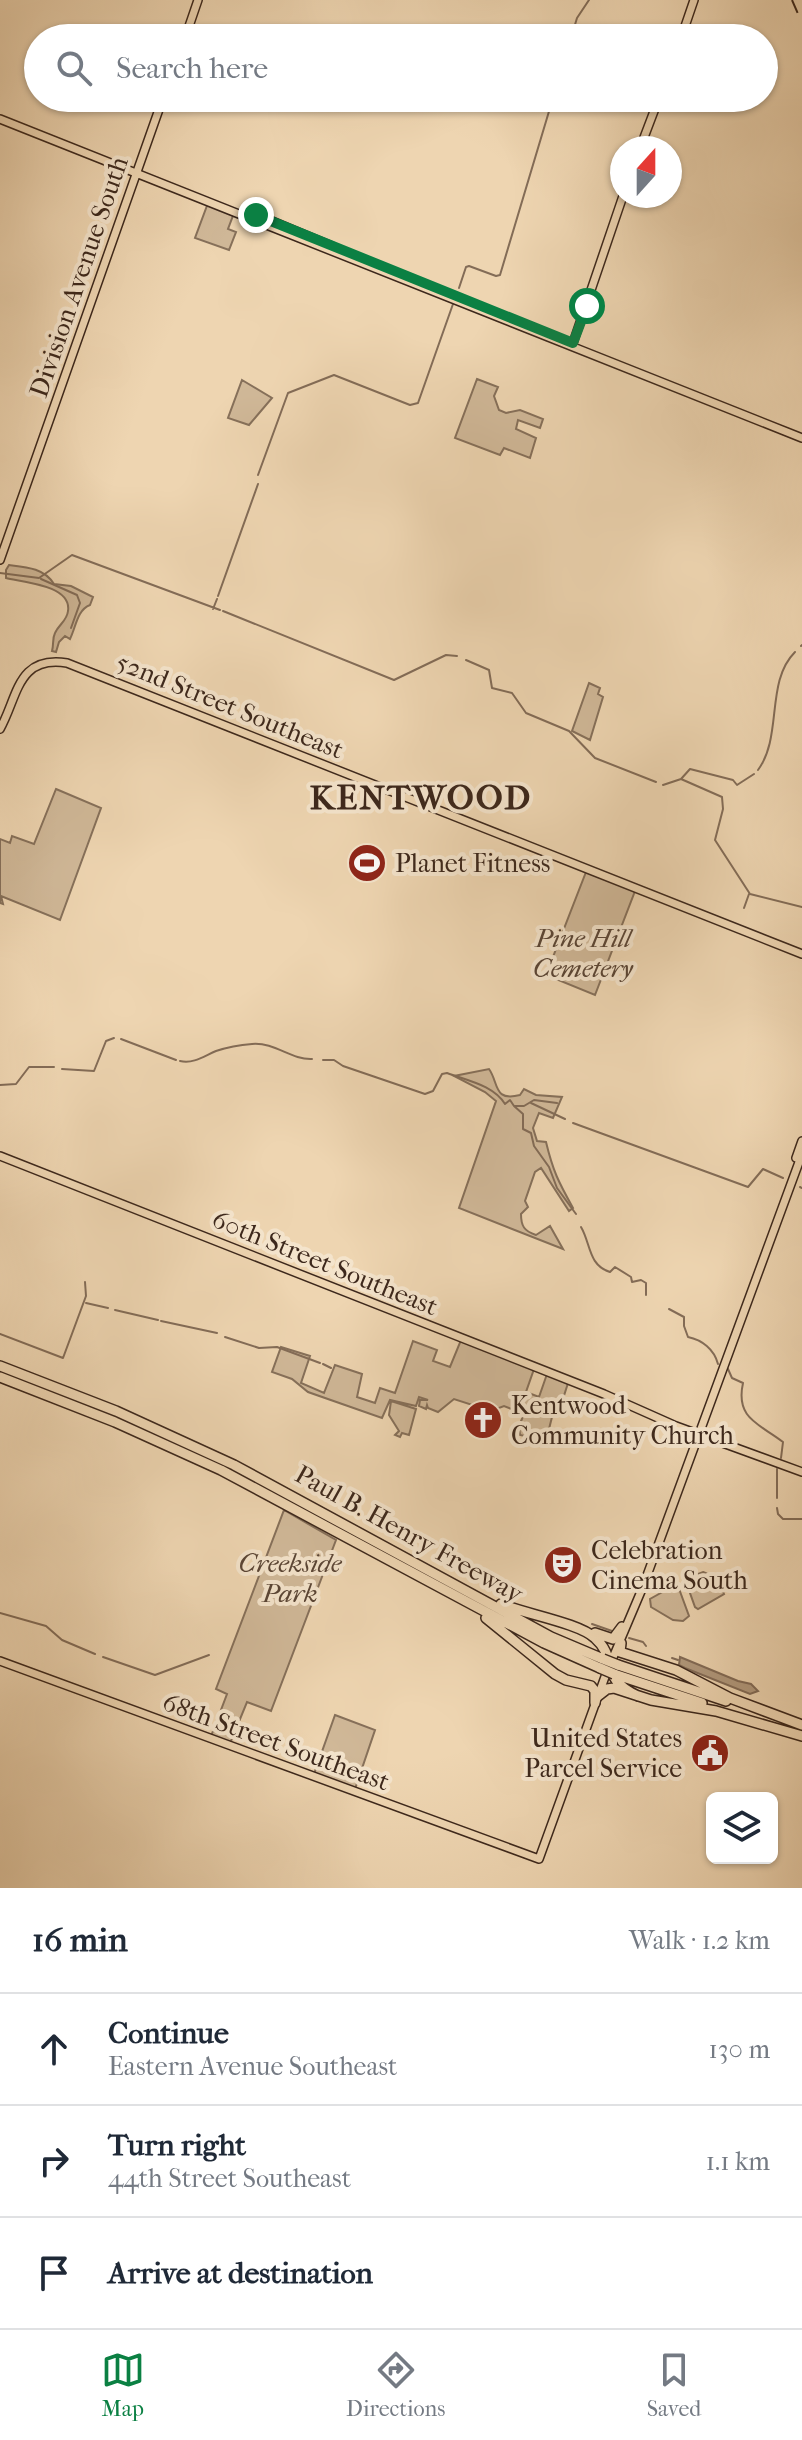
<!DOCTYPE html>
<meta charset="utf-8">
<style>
:root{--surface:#fff;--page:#f6f6f7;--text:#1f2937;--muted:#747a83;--line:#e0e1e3;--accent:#0b8043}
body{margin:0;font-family:"IM FELL French Canon",serif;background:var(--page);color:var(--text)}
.controls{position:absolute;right:24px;bottom:24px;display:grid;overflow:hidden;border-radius:12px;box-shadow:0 2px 6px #0004}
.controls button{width:72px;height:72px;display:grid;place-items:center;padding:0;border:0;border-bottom:2px solid var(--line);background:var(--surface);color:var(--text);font:40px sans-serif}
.compass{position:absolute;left:610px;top:136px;width:72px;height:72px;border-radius:50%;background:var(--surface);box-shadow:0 2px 6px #0004;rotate:21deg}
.stop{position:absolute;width:24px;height:24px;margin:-18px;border:6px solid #0b8043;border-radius:50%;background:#fff}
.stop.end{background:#0b8043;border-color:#fff;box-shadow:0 2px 8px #0008}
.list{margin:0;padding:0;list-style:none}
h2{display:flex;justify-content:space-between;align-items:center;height:104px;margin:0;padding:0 32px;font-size:34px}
h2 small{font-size:26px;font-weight:400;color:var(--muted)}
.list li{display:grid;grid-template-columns:52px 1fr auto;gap:24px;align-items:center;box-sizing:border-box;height:112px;padding:0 32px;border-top:2px solid var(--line)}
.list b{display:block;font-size:30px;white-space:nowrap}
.list p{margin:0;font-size:26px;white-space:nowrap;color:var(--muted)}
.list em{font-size:26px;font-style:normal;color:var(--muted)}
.icon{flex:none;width:44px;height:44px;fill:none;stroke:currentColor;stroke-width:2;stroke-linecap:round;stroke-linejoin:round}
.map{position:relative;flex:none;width:802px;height:1888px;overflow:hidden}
.search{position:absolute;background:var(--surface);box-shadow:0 2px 6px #0004;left:24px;right:24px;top:24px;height:88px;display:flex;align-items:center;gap:20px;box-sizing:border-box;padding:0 28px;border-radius:44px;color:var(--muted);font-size:30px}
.sheet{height:440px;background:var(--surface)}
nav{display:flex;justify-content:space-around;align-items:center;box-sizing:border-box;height:112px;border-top:2px solid var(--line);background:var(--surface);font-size:22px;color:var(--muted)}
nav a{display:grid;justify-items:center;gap:4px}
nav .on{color:var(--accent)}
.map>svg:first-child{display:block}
.green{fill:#d0b898;stroke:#86705a;stroke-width:2}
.water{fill:#b29a7e;stroke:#836c57;stroke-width:2}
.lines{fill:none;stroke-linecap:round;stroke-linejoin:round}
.stream{stroke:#836c57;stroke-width:2}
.major-casing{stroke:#3d281c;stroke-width:10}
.highway-casing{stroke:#3d281c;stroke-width:12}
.major{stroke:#eed5b1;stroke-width:7}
.highway{stroke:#eed5b1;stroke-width:9}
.rail{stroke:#3d281c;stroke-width:2;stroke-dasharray:14 14;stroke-linecap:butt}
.highway-bridge-casing{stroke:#3d281c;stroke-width:12;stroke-linecap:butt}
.highway-bridge{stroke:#eed5b1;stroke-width:9}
.route{stroke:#0b8043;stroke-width:10}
.labels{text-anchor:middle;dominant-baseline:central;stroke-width:8;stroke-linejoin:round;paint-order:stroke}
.street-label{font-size:26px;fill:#3d281c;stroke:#f4e4cc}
.poi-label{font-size:26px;fill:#3d281c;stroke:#f4e4cc;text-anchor:start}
.park-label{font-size:26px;font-style:italic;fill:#5a4535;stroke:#f4e4cc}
.district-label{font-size:34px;font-weight:bold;letter-spacing:2px;fill:#3d281c;stroke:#f4e4cc}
</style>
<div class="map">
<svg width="802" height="1888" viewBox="0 0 802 1888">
<rect width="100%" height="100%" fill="#eed5b1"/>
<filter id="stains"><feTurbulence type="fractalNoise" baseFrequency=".0025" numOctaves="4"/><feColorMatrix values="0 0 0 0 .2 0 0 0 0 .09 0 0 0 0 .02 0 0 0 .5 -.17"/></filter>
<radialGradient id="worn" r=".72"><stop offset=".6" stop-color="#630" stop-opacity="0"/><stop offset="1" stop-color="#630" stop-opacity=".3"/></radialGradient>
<path class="green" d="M208 203 234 213 228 229 236 232 229 250 195 238Z
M477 379 498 387 494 396 499 410 506 413 520 410 543 419 540 428 518 420 516 429 536 438 530 458 504 448 500 455 455 438Z
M242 380 272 398 249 425 228 418Z
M9 565C26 567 44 568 54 584L71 586 93 597 90 605C77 610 76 627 70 639L65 636 59 642 56 652 52 651C54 644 52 639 55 633 59 624 67 621 68 611 72 585 22 582 6 578V570Z
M589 683 600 688 598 694 603 697 590 740 572 731Z
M56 789 101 808 60 920 1 896 3 904 0 903V839L10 843 12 836 34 844Z
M586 872 635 891 595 995 546 975Z
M489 1069C499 1083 493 1102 520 1095L524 1089 536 1095 562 1097 553 1118 539 1113 533 1128 537 1141 546 1142C553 1171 558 1181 573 1208L569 1211 541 1168 535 1172 525 1201 528 1207 521 1214C521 1226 524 1231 536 1235L550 1226 563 1249 459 1208 496 1101 485 1092 454 1076Z
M461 1340 534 1369 526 1392 539 1397 547 1374 568 1383 561 1405 552 1417 548 1433 542 1440 520 1435 519 1426 524 1414 504 1406 491 1411 454 1399 438 1412 428 1408 427 1405 426 1409 419 1406 420 1400H428L419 1397 416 1406 390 1400 382 1418 308 1392 292 1379 272 1372 281 1347 310 1356 301 1383 324 1393 335 1365 362 1374 357 1397 375 1403 380 1388 395 1393 413 1341 437 1350 433 1361 450 1367Z
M391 1401 416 1409 409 1435 402 1433 400 1437 395 1435 399 1431 389 1415Z
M284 1510 336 1540 271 1711 247 1702 229 1746 210 1739 227 1694 216 1689Z
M703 1572 716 1577 724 1594 698 1609 695 1607 685 1579Z
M675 1585 678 1586 689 1616 683 1621 673 1620 651 1607 650 1599Z
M335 1715 375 1730 355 1789 314 1774Z"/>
<path class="water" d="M680 1657 738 1681 751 1684 758 1691 750 1694 685 1668 679 1665Z"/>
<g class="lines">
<path class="stream" d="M571 38 577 18 589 0
M459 288 466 267 469 266 496 276 500 275 553 98
M258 475 288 393 334 375 410 405 418 403 453 304
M0 573 39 578 72 555 220 610
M41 579 77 595 80 603 71 628
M218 596 258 484
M213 609 217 599
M223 611 394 680 446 655 457 656
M801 646 802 645
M466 660 489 670 492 688 512 693 526 713 569 731 595 758 656 782
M758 770C783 736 765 682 795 652
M681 779 722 797 723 809 715 840 750 894 802 907
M663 785 681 779 690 769 733 780 737 785 754 774
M744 908 749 894
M121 1039 176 1060
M323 1060H334L343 1066 425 1094 433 1091 442 1074 447 1073C468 1081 493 1085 505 1104L510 1100 514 1106H524L534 1100 557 1103
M180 1061C194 1064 204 1056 216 1051 228 1047 239 1045 252 1044 275 1042 291 1060 312 1059
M62 1069 94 1071 106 1041 114 1038
M0 1085 16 1084 29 1067H54
M531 1103 565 1119
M514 1106 523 1114V1129L531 1133 534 1146 549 1167 557 1188 576 1214
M573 1123 748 1187 763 1169 783 1178
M800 1187 802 1188
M581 1227C591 1244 588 1265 610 1272L615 1267 631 1277 632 1282 641 1280 646 1283V1295
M86 1303 108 1308
M669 1309 684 1317V1326L688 1337C702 1340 714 1349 718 1364
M115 1310 158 1320
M161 1321 217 1333
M0 1334 63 1358 86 1296 85 1282
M225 1337 259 1348 277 1347 320 1363
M323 1364 331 1368
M728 1369 732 1378 743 1383C735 1419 760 1424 783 1442L781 1458
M777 1498V1469
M777 1508 778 1514 783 1519H802
M0 1613 46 1626 62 1640 95 1654
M592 1624 612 1631
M629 1638 643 1642 646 1646
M103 1657 155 1675 209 1655
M672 1658 678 1660"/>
<defs>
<path id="major" d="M185 38 198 0
M681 38 694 0
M0 119 802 438
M640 148 659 98
M258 215 332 246
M573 343 623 196
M0 560 163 98
M0 729C18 697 17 655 67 663L802 954
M0 1156 604 1394 676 1426 802 1472
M796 1158 802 1141
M0 1661 539 1859 606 1674 642 1589 802 1154"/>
<path id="highway" d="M0 1366 116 1411 234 1465 551 1637 603 1659
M0 1377 115 1422 221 1470 544 1643 600 1668
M501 1604C525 1614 579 1623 595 1638 619 1659 598 1678 638 1696
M486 1618 555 1674 566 1680 591 1686 595 1691V1703
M595 1633 613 1639 622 1627
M621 1643 620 1652 676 1670 730 1698 802 1725
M618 1665 726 1701
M614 1674 702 1703
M598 1696 607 1689 614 1688 651 1700 716 1711 802 1736"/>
</defs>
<use href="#major" class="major-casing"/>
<use href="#highway" class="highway-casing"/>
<use href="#major" class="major"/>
<use href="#highway" class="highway"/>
<path class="rail" d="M792 0 802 23"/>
<defs>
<path id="highway-bridge" d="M603 1659 618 1665
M600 1668 614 1674"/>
</defs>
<use href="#highway-bridge" class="highway-bridge-casing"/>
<use href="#highway-bridge" class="highway-bridge"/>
</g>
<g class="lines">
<path class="route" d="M256 215 573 343 587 306"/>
</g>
<defs>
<symbol id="stadium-disc" viewBox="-11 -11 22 22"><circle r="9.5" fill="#8f2418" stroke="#f4e4cc"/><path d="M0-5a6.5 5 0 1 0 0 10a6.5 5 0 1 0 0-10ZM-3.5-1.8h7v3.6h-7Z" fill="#fff"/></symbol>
<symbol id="church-disc" viewBox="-11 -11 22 22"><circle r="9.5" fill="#8f2418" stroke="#f4e4cc"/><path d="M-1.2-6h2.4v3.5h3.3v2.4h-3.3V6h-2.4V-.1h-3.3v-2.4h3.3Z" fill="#fff"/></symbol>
<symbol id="theatre-disc" viewBox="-11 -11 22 22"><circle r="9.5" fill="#8f2418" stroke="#f4e4cc"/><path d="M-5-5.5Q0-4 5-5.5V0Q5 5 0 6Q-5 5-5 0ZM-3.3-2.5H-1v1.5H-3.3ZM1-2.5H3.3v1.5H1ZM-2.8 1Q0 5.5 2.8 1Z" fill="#fff"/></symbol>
<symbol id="civic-disc" viewBox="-11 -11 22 22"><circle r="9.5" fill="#8f2418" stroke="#f4e4cc"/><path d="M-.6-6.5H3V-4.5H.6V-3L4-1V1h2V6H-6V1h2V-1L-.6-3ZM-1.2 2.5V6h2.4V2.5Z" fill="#fff"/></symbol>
</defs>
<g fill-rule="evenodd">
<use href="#stadium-disc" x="345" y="841" width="44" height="44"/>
<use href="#church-disc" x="461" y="1398" width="44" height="44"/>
<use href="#theatre-disc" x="541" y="1543" width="44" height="44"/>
<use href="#civic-disc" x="688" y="1731" width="44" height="44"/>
</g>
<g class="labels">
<g class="street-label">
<text transform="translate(79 277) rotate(-71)">Division Avenue South</text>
<text transform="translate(230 706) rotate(22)">52nd Street Southeast</text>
<text transform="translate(325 1263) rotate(22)">60th Street Southeast</text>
<text transform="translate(409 1534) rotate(29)">Paul B. Henry Freeway</text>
<text transform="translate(276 1742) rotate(20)">68th Street Southeast</text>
</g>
<g class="poi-label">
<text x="395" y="863">Planet Fitness</text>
<text x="511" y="1405">Kentwood<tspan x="511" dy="30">Community Church</tspan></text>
<text x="591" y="1550">Celebration<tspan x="591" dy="30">Cinema South</tspan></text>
<text x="682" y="1738" text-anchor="end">United States<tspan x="682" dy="30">Parcel Service</tspan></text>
</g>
<g class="park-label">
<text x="583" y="938">Pine Hill<tspan x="583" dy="30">Cemetery</tspan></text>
<text x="290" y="1563">Creekside<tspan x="290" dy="30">Park</tspan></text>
</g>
<g class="district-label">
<text x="421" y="798">KENTWOOD</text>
</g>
</g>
<rect width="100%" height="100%" filter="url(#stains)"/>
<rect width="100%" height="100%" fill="url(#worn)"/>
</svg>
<div class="controls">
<button><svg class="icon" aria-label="layers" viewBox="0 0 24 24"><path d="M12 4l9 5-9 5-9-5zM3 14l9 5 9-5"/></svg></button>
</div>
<svg class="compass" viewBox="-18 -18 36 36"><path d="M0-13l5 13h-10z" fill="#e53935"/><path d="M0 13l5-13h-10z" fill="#747a83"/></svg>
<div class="stop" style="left:587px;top:306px"></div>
<div class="stop end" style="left:256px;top:215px"></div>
<div class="search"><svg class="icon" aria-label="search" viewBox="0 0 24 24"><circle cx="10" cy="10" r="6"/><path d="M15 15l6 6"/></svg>Search here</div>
</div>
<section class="sheet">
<h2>16 min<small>Walk · 1.2 km</small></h2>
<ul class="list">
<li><svg class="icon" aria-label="ahead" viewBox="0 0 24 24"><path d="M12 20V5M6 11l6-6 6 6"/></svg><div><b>Continue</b><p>Eastern Avenue Southeast</p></div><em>130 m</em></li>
<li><svg class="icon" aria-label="right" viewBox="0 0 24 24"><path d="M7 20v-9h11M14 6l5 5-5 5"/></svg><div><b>Turn right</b><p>44th Street Southeast</p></div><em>1.1 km</em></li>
<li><svg class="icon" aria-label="arrive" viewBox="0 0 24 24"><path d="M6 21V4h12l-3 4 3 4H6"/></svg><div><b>Arrive at destination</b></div></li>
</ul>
</section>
<nav>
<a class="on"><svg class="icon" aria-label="map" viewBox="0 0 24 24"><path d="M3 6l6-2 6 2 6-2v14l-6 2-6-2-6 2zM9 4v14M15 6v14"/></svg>Map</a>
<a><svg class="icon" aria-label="directions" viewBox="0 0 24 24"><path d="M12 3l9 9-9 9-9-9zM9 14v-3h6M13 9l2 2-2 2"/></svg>Directions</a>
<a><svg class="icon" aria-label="saved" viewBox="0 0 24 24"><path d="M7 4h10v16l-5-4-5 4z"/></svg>Saved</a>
</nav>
